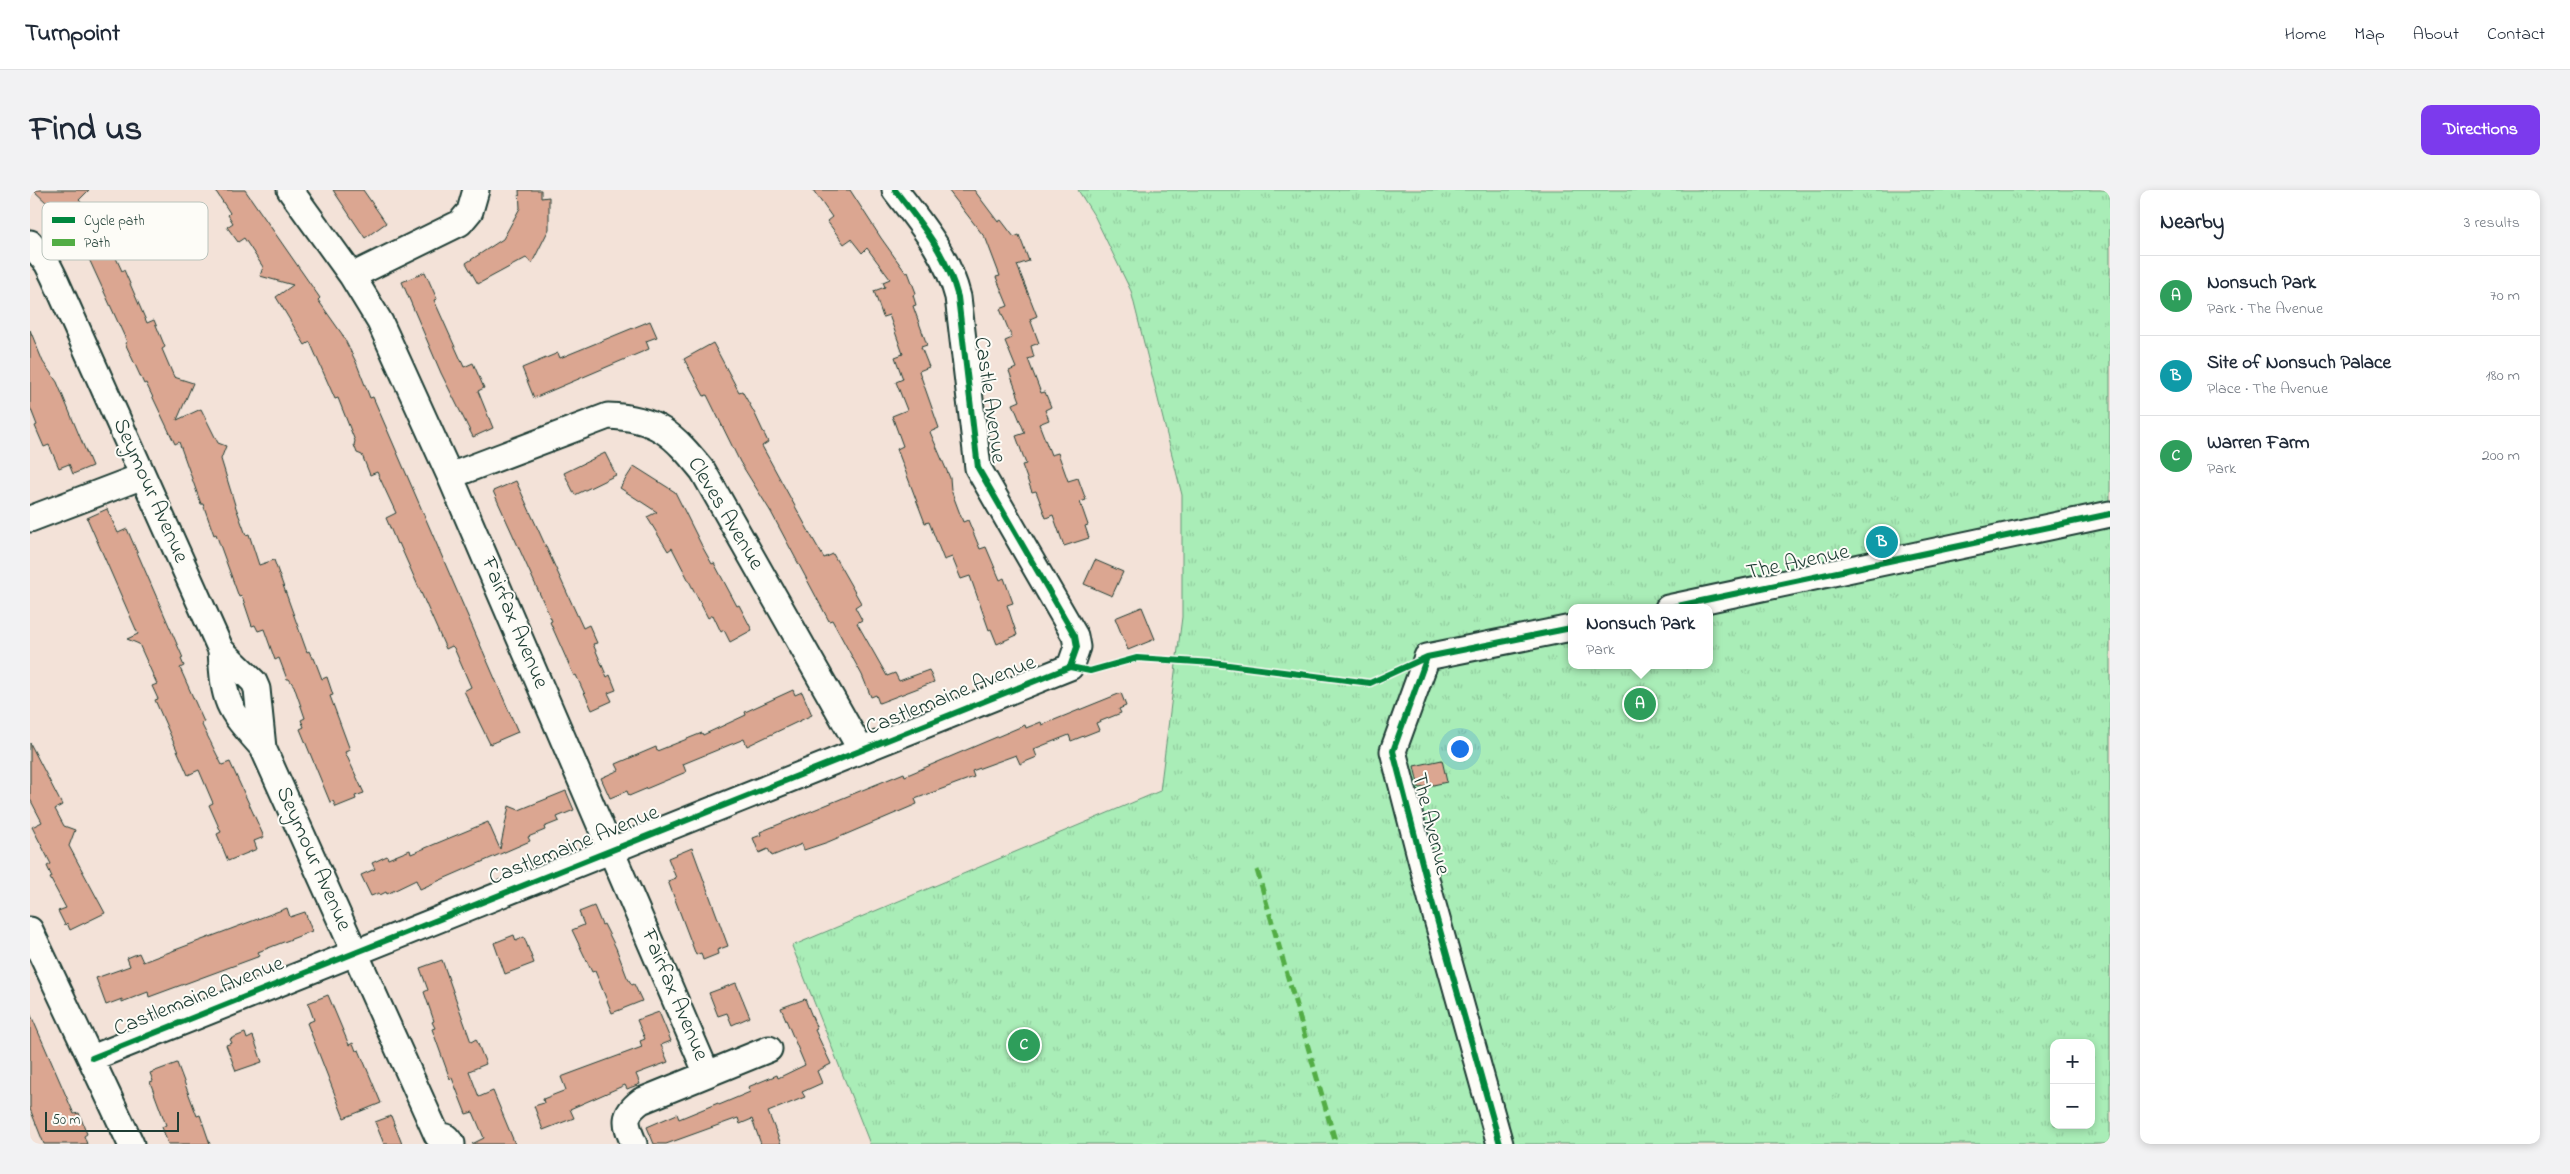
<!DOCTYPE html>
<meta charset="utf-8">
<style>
:root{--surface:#fff;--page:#f2f2f3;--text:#1f2937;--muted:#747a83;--line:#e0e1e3;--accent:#7c3aed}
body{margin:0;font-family:"Indie Flower",sans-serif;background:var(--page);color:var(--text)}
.controls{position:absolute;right:15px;bottom:15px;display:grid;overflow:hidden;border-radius:10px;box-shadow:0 2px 8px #0003}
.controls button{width:45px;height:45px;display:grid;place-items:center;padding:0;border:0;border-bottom:1px solid var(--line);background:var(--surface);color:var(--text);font:25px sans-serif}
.scale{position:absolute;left:15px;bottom:12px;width:134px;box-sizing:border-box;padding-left:5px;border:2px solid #1f3d34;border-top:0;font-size:14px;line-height:18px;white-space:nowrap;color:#1f3d34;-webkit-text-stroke:4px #fdfcf7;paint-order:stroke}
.you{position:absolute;left:1429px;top:558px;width:18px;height:18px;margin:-12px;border:4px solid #fff;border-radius:50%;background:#1a73e8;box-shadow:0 0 0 8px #1a73e833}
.badge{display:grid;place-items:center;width:32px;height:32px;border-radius:50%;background:var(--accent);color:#fff;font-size:16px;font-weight:700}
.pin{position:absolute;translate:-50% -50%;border:2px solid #fff;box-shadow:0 1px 5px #0006}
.popup{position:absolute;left:1538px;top:414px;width:145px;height:65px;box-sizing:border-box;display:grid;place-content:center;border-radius:10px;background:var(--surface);filter:drop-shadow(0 1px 4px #0005);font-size:16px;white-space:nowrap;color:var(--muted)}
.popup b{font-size:19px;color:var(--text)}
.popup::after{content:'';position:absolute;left:50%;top:100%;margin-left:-10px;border:10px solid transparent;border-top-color:var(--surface)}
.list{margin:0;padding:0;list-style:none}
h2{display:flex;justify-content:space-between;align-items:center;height:65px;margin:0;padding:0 20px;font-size:21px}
h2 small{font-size:16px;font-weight:400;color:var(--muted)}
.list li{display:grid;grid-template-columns:32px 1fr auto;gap:15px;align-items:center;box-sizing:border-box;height:80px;padding:0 20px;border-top:1px solid var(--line)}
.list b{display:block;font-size:19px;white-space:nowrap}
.list p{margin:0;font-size:16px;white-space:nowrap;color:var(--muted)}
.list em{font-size:16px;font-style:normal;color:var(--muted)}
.map{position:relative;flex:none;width:2080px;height:954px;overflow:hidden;border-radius:10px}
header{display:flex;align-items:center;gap:30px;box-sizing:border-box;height:70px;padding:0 25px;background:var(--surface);border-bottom:1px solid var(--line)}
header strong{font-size:24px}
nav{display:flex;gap:28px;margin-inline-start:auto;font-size:18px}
.intro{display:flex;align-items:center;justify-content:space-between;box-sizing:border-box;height:120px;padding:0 30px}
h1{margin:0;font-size:35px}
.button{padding:12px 22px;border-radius:10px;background:var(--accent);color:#fff;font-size:18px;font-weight:700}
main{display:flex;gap:30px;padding:0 30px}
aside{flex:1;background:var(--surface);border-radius:10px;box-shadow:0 2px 8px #0003}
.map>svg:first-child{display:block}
.park{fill:url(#park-tufts);stroke:#649576;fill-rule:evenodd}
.building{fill:#dba691;stroke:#1f3d34}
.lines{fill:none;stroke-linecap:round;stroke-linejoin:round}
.minor-casing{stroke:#1f3d34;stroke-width:29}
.minor{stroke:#fdfcf7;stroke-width:25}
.quiet{stroke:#52ad45;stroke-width:5;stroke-dasharray:10 5;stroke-linecap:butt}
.cycleway-casing{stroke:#fdfcf7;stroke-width:9}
.cycleway{stroke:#00873e;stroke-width:6}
.labels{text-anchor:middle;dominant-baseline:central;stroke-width:4;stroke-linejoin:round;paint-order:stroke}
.street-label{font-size:22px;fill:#1f3d34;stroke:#fdfcf7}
.key{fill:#fdfcf7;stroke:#bac3bc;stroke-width:1}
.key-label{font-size:14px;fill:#1f3d34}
</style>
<header>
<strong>Turnpoint</strong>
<nav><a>Home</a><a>Map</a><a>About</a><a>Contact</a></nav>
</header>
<div class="intro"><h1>Find us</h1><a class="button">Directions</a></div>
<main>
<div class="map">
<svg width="2080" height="954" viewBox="0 0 2080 954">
<defs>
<pattern id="park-tufts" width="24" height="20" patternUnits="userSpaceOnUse" patternTransform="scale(1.25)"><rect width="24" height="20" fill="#a9edb7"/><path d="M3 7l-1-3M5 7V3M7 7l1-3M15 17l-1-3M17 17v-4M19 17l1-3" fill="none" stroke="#91cc9e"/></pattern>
</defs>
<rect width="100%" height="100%" fill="#f3e2d8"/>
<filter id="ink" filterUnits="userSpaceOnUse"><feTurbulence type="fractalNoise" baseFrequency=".02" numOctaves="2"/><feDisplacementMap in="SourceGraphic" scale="10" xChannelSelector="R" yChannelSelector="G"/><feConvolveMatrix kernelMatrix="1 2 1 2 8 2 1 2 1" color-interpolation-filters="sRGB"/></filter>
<g filter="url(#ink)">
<path class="park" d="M1048 0H2080V954H840L762 756 1130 601 1152 427V305L1101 101 1065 27ZM1541 418H1679V475H1541ZM2024 853H2061V935H2024Z"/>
<path class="building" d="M3 0H59L49 10 70 33 92 81 94 80 117 133 124 130 135 157 132 159 144 187 163 193 147 230 171 219 188 253 196 256 191 269 205 315 216 345 219 344 229 375 244 370 277 462 279 461 282 468H284L292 489 297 487 303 505 300 506 320 560 315 562 334 603 325 606 326 609 306 617 303 611 300 612 270 539 274 537 271 530 275 528 264 496 259 489H257L249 468 245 470 234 439 228 441 225 435 222 436 212 406 209 407 186 344 184 345 173 314H171L149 252 145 254 116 193 114 194 95 153 97 152 49 47 32 27Z
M185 0H215L290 108 288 110 312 144 326 172 340 208 343 207 488 542 460 554 434 501 441 497 424 458 422 456 416 459 369 353 367 354 356 328 366 323 347 282 340 285 332 265 327 263 324 255 325 251 308 208 305 209 280 152 275 155 246 107 263 95 230 86 233 77 214 48 208 52 197 37 203 33 198 25 200 23Z
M303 0H333L356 33 335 48Z
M489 0H511V8L519 7V39L502 73 496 68 448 94 436 73 473 49 490 18Z
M783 0H820L851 48 876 83 878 82 886 103 883 105 886 115 883 116 897 155 891 157 899 177 889 181 909 238 900 242 920 288 921 300 933 332 938 330 950 359 956 357 970 390 974 388 983 413 977 415 987 445 967 454 961 439 959 440 940 386 931 389 922 367 914 370 899 332 895 333 867 259 873 256 862 226 877 220 866 192 873 189 865 167 873 164 859 125 853 127 844 101 855 97 853 92 860 89 837 58 832 63 821 49 814 54 797 31 802 27Z
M918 0H944L968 32 971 30 984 47 989 45 999 71 987 75 1007 126 1000 129 1009 153 1001 156 1004 167 998 169 1011 203 1015 202 1021 217 1015 220 1019 230 1009 234 1021 265 1028 263 1038 291 1048 288 1056 310 1050 312 1058 335 1055 336 1059 348 1034 356 1023 325 1016 328 1006 301 1002 302 992 275 996 274 986 246 995 243 983 214 990 211 979 181 986 178 975 151 982 148 970 119 978 116 966 87 970 86 956 49Z
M395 82 407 109 404 110 434 177 443 173 454 198 448 201 463 238 443 247 411 183 372 92Z
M620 131 627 147 616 151 619 159 504 208 492 178 528 163 530 168Z
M0 140 13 172 27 192 62 276 43 284 39 274 29 278 19 255 14 257 5 236 7 235 0 217Z
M683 153 709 202 712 201 725 224 738 252 732 256 783 349 794 368 803 364 831 413 825 417 832 430 827 433 857 486 865 483 869 491 899 480 904 492 849 513 846 505 841 507 832 485 802 430 799 431 741 322 710 272 677 205 674 206 654 169Z
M575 263 586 285 545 305 534 283Z
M604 276 645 302 673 358 682 374 684 373 707 416 709 415 722 440 700 452 694 440 691 442 683 425 678 428 642 358 638 361 617 327 627 322 590 298Z
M486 291 553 438 559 435 567 453 563 454 577 487 580 485 586 500 578 503 582 511 562 520 546 485 544 486 520 432 522 431 463 301Z
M77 319 88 343 97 339 153 468 151 469 154 476 150 478 174 532 171 533 192 575 200 572 234 647 224 651 227 659 198 671 187 644 191 642 179 615 183 613 169 580 158 585 125 510 128 509 122 496 127 494 109 454 97 449 108 444 57 328Z
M1065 370 1093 382 1082 406 1054 394Z
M1112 417 1125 449 1098 460 1085 428Z
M763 500 765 505 772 502 782 525 717 556 714 549 653 574 656 582 599 606 597 601 580 608 571 588 589 580 586 574 626 557 627 561 672 543 673 545 716 525 715 522Z
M1091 503 1096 516 1089 519 1091 523 1066 533 1069 540 1041 551 1039 545 1004 559 1007 567 990 574 986 565 942 581 944 587 885 609 887 614 798 652 774 660 772 654 742 666 738 659 729 663 723 648 731 645 730 642 874 583 875 586 995 535 996 538 1011 532 1012 535Z
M0 553 32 615 25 619 34 636 45 640 39 656 75 723 40 740 37 733 35 735 28 721 36 718 20 688 22 687 17 676 21 674 2 637 12 632 0 609Z
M1412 570 1417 592 1389 598 1384 576Z
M536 601 544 620 527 627 529 631 514 637 515 640 498 647 500 651 390 699 386 690 357 704 356 702 350 705 349 703 341 706 331 685 345 679 342 673 357 666 358 669 380 660 381 664 458 632 470 659 479 616 489 620Z
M662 658 698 756 687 760 688 764 673 770 671 763 666 765 638 691 646 688 638 668Z
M564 716 572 735 574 734 586 758 597 787 602 795 604 794 612 811 582 823 565 781 562 782 542 740 554 735 549 722Z
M257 718 260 727 275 722 282 741 228 762 230 766 119 807 118 802 92 812V809L76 815 66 788 100 776 97 768 109 763 113 772Z
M484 745 486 751 494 747 504 773 475 784 464 753Z
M412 770 441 852 446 849 456 874 439 881 449 907 463 901 485 954H442L454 948 443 922 436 924 422 888 420 889 402 839 405 838 402 832 404 831 394 802 398 800 390 778Z
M706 793 720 827 702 835 697 823 688 826 679 803Z
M298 805 319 855 323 853 326 861 329 860 351 913 314 928 277 833 284 830 278 813Z
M775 809 787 839 785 840 801 874 787 881 792 893 772 902 775 907 738 922 751 954H731L722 929 710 934 708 928 636 954H624L617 937 647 924 649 929 688 913 689 915 720 902 718 897 747 885 748 888 775 875 751 818Z
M629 822 641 851 631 855 638 872 606 884 610 894 597 899 595 895 540 919 544 928 513 940 504 916 514 913 513 909 536 900 531 887 612 857 610 851 615 849 607 830Z
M0 823 44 924 49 923 57 944 54 946 57 954H14L0 919Z
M215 843 217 849 223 846 232 872 206 881 196 855 202 853 200 849Z
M147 873 167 926 170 925 180 954H138L132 937 136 935 120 892 123 891 120 883Z
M361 926 372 954H354L345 932Z"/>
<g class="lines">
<defs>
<path id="minor" d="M260 0 322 86 350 132 420 286 677 884
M0 53 17 73 24 87 191 460 224 492 227 499 233 558
M322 86 430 33 440 21 446 0
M420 286 578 226C627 228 643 244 673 281L831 560
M0 329 113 286
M1638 418 2080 324
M191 460C194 515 197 517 233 558L407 945 416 947 422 954
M0 740 101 954
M62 868 1040 477 1047 457 1045 446 948 278 928 107C917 64 891 34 865 0
M604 954C596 934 591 926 611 911L739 859
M1470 954 1401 708 1363 561 1397 467 1541 438"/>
</defs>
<use href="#minor" class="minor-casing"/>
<use href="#minor" class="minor"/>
<path class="quiet" d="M1227 680 1306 954"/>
<defs>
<path id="cycleway" d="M865 0C891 34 917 64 928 107L948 278 1045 446 1047 457 1040 477
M1638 418 2080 324
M1040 477 1060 481 1107 468 1183 473 1340 493 1397 467
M62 868 1040 477
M1470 954 1401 708 1363 561 1397 467 1541 438"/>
</defs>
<use href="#cycleway" class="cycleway-casing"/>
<use href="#cycleway" class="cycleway"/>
</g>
</g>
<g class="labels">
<g class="street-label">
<text transform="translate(959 210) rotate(82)">Castle Avenue</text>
<text transform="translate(120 301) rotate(66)">Seymour Avenue</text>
<text transform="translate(695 324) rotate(59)">Cleves Avenue</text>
<text transform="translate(1768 373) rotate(-12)">The Avenue</text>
<text transform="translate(484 433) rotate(67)">Fairfax Avenue</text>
<text transform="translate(921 506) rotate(-22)">Castlemaine Avenue</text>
<text transform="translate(1400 634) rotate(76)">The Avenue</text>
<text transform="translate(544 656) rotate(-22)">Castlemaine Avenue</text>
<text transform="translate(283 669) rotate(66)">Seymour Avenue</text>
<text transform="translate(644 805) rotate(67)">Fairfax Avenue</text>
<text transform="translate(169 807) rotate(-22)">Castlemaine Avenue</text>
</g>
</g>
<rect x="12" y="12" width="166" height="58" rx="8" class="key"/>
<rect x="22" y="27" width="23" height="6" fill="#00873e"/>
<rect x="22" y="49" width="23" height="7" fill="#52ad45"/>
<g class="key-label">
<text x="54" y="35">Cycle path</text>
<text x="54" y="57">Path</text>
</g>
</svg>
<div class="controls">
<button>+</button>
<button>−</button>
</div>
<div class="scale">50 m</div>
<div class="you"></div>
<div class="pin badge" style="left:1610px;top:514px;background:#2e9e5b">A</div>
<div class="popup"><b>Nonsuch Park</b>Park</div>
<div class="pin badge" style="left:1852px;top:352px;background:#0f9aa8">B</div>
<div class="pin badge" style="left:994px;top:855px;background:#2e9e5b">C</div>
</div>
<aside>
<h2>Nearby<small>3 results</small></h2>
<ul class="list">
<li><span class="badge" style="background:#2e9e5b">A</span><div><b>Nonsuch Park</b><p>Park · The Avenue</p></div><em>70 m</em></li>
<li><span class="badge" style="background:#0f9aa8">B</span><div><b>Site of Nonsuch Palace</b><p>Place · The Avenue</p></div><em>180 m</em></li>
<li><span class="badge" style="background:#2e9e5b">C</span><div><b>Warren Farm</b><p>Park</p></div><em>200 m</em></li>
</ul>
</aside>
</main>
